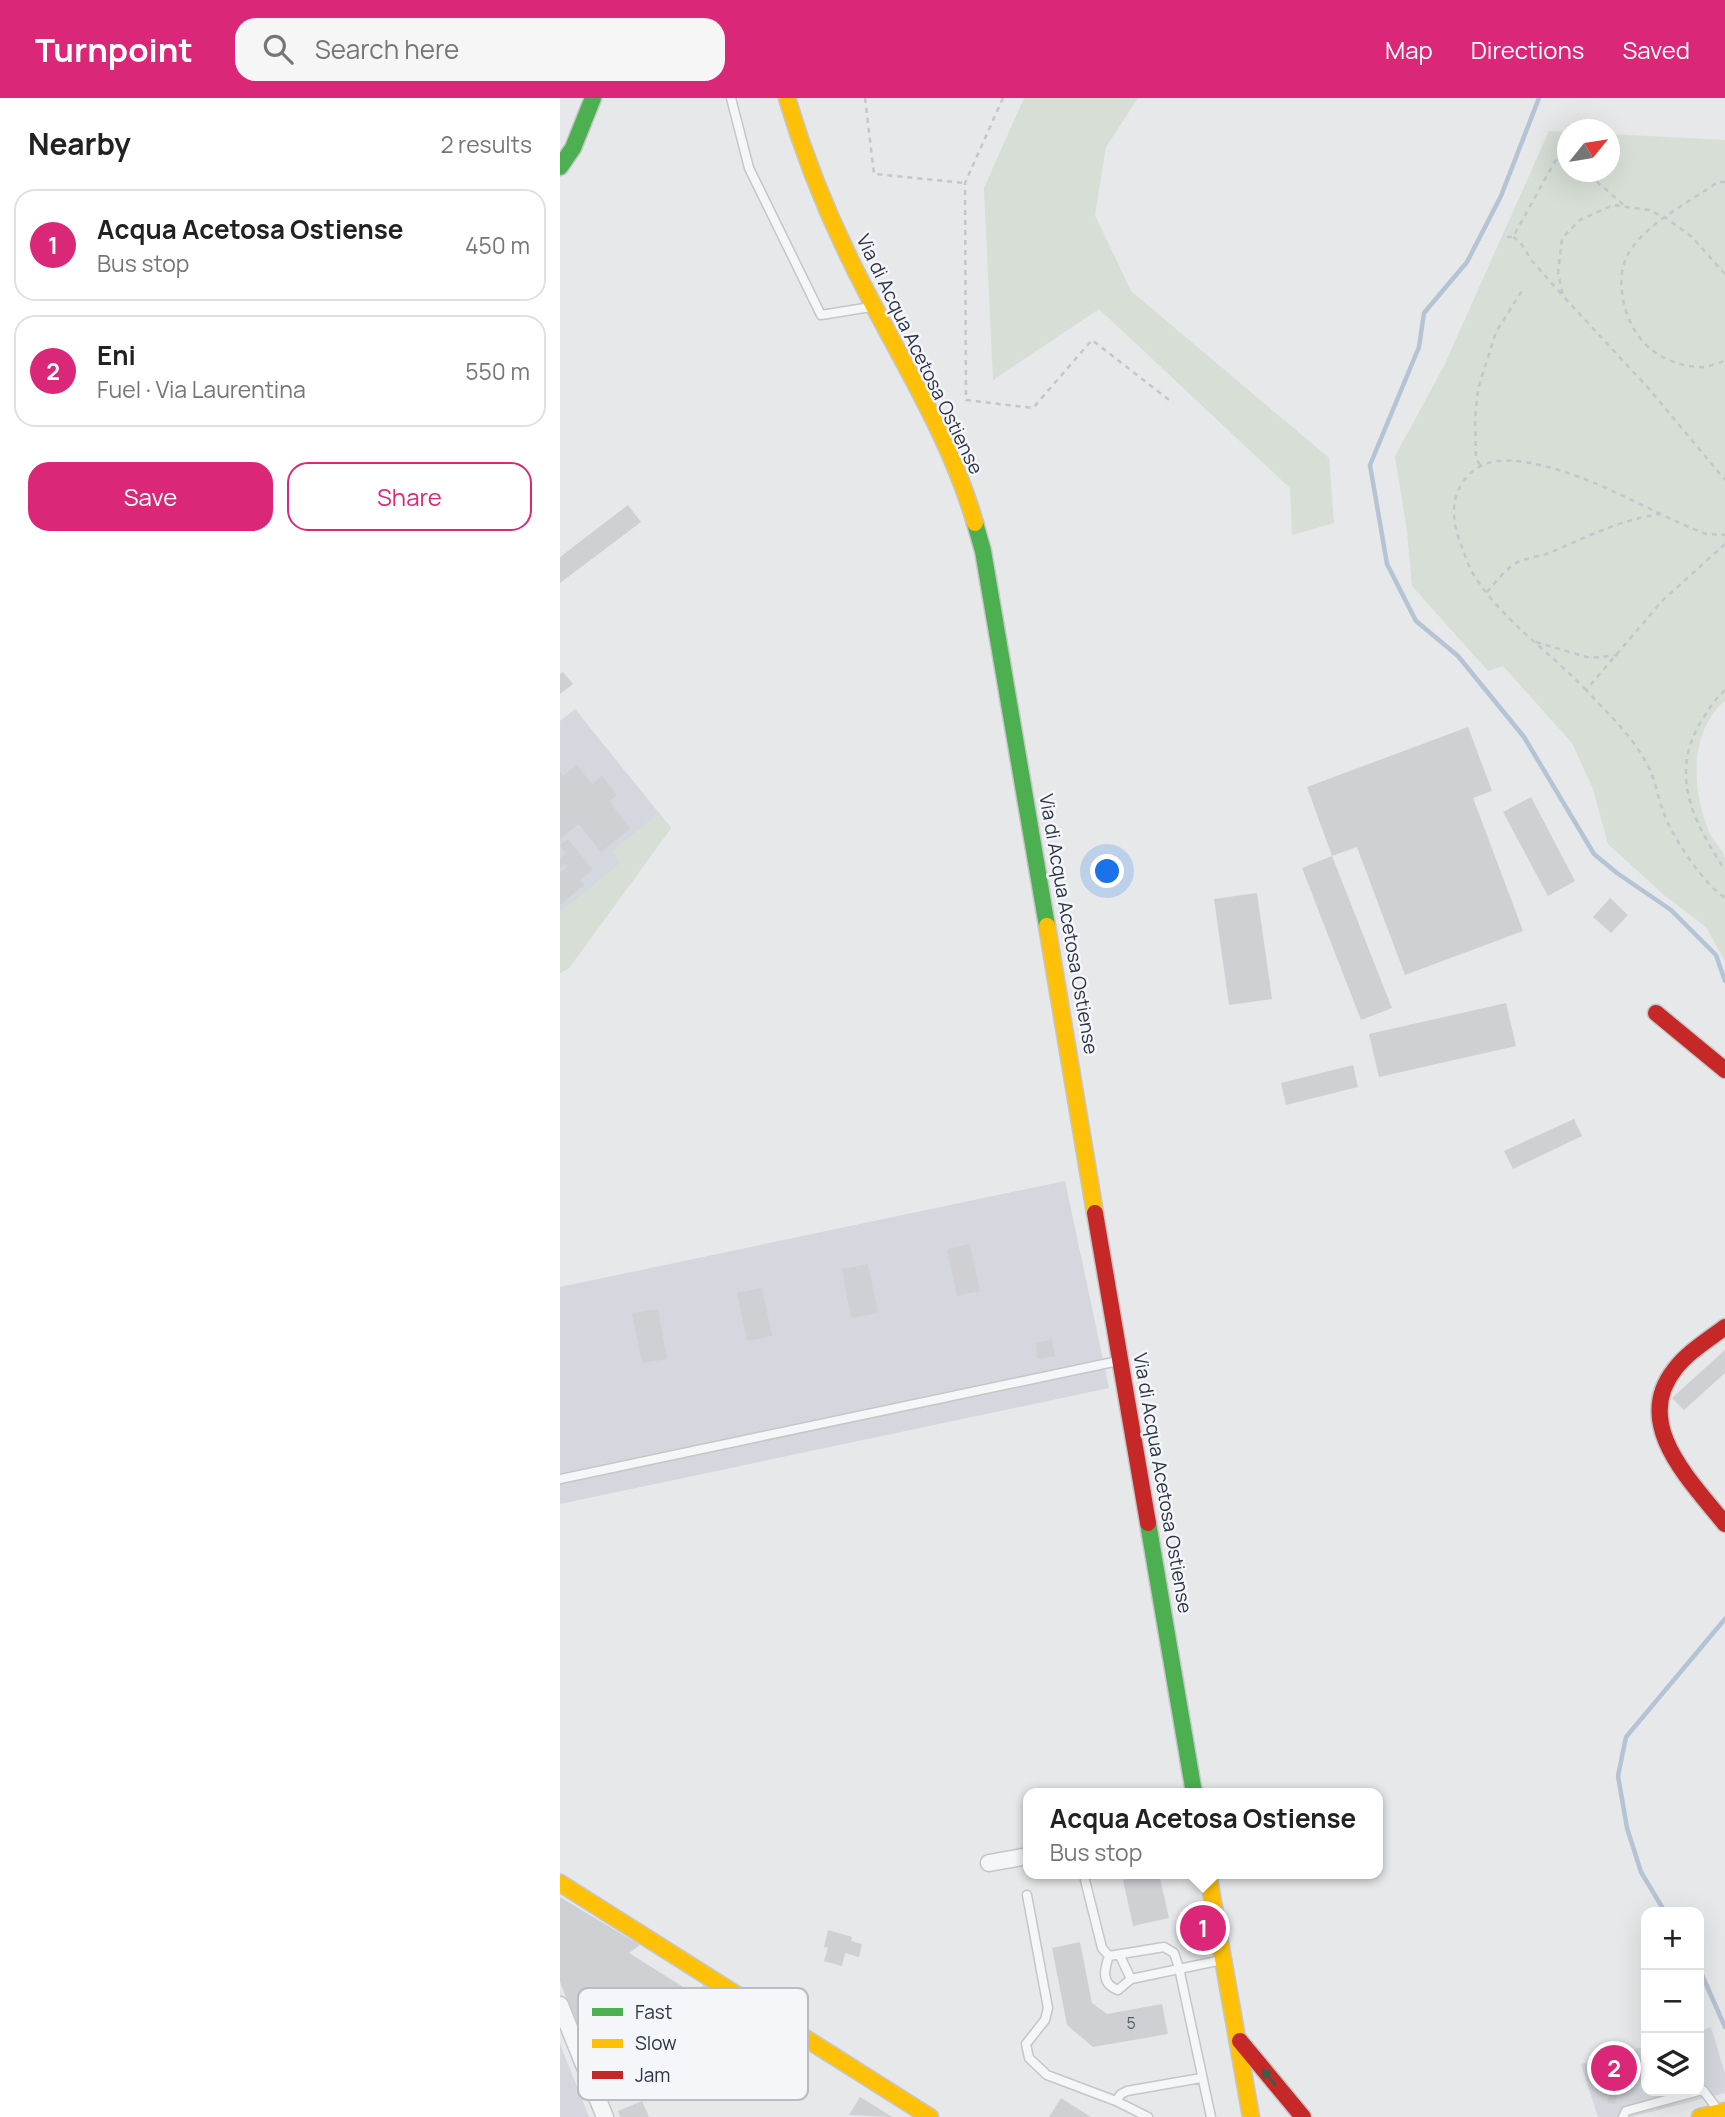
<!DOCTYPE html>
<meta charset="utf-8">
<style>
:root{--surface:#fff;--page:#f6f6f6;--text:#222;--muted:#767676;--line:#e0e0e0;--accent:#db2777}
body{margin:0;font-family:Manrope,sans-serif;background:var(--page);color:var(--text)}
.controls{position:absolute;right:21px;bottom:21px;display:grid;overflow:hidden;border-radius:14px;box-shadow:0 7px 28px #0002}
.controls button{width:63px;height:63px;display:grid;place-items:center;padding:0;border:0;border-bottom:2px solid var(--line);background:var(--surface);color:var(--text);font:35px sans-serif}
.compass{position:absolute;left:997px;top:21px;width:63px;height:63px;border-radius:50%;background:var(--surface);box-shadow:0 7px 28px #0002;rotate:60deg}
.you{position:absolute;left:548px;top:774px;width:24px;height:24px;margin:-18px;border:5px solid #fff;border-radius:50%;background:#1a73e8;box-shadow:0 0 0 10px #1a73e833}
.badge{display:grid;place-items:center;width:46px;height:46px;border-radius:50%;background:var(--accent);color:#fff;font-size:23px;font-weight:700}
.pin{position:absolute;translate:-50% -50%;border:4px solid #fff;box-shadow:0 2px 7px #0006}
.popup{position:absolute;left:463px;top:1690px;width:360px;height:91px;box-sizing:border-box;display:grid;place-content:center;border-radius:14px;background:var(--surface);filter:drop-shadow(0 2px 5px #0005);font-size:23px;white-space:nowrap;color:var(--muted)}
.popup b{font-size:26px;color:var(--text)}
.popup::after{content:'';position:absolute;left:50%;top:100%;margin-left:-14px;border:14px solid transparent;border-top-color:var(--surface)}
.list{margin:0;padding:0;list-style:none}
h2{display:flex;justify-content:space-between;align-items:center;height:91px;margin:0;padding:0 28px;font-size:30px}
h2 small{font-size:23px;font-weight:400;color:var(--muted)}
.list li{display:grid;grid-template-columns:46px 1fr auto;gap:21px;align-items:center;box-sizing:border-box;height:112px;margin:0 14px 14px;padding:0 14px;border:2px solid var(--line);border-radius:21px}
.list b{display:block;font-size:26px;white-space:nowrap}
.list p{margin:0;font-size:23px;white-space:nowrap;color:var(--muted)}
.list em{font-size:23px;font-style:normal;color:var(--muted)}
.actions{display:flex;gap:14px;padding:21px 28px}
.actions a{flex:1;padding:16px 0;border:2px solid var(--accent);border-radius:21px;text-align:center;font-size:24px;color:var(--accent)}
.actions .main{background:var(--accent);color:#fff}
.icon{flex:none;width:38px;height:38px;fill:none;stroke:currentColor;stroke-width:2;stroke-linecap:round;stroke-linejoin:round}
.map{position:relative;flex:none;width:1165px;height:2019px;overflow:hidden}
header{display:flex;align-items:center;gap:42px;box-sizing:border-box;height:98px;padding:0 35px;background:var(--accent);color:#fff}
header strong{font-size:33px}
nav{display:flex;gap:38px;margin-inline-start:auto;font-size:24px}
.search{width:490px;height:63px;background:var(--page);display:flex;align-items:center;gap:18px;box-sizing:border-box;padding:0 24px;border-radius:21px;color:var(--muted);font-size:26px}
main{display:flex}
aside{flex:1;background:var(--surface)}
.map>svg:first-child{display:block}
.built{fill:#d4d7dd}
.green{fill:#d6ded6}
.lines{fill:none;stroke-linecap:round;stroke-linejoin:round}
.stream{stroke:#b4c4d5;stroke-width:4.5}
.building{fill:#ced0d3}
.lane-casing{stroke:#c4c6c8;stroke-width:11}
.street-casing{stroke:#c4c6c8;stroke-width:19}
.fast-casing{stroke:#c4c6c8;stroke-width:19}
.slow-casing{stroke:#c4c6c8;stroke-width:19}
.jam-casing{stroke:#c4c6c8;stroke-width:19}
.path{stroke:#c5c6ca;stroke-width:2.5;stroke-dasharray:5 5;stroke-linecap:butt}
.lane{stroke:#f5f6f7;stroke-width:8}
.street{stroke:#f5f6f7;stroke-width:16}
.fast{stroke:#4caf50;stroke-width:16}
.slow{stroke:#ffc107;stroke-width:16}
.jam{stroke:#c62828;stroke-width:16}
.oneway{fill:#375f49}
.labels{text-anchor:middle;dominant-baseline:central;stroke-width:5;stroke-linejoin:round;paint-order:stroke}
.number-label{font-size:16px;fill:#545c69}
.street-label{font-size:19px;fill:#2b3445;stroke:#f4f6f9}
.key{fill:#f4f6f9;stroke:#b8bcc3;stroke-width:2}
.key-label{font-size:19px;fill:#2b3445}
</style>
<header>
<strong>Turnpoint</strong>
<div class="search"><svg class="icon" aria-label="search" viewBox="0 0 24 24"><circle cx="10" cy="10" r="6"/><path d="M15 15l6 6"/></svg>Search here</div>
<nav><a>Map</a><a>Directions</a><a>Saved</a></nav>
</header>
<main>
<aside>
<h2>Nearby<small>2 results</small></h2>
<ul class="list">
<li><span class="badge">1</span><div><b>Acqua Acetosa Ostiense</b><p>Bus stop</p></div><em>450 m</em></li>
<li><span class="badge">2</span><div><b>Eni</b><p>Fuel · Via Laurentina</p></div><em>550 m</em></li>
</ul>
<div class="actions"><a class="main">Save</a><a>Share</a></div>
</aside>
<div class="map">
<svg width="1165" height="2019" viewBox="0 0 1165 2019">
<rect width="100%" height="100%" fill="#e6e8ea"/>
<path class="built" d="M15 611 111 730 9 870 0 875V623Z
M505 1083 549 1290 0 1406V1189Z
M1151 1929 1165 1975V1995L1071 2019H1038L1021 1966 1086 1948V1993H1139V1933Z
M0 1946 29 2019H0Z"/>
<path class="green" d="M464 0H578L546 49 535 117 571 193 769 360 774 425 732 437 730 390 539 211 433 282 424 90Z
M989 33 1007 34V74H1050V36L1165 42V603C1127 635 1132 697 1151 738 1155 746 1164 752 1165 761 1165 793 1165 830 1165 863L1146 829 1104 797 1048 746 1033 691 1012 645 943 568 928 573 852 488 847 433 835 358 884 268Z
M99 715 111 730 9 870 0 875V814L60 765 52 753Z"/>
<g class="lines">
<path class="stream" d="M979 0 941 98 907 164 864 215 859 249 810 367 827 466 856 523 898 558 964 639 1034 756 1057 775 1111 812 1156 857 1165 883
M1105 1814 1081 1774 1067 1730 1058 1678 1066 1639 1165 1521
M1139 1870 1165 1929"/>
</g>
<path class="building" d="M68 407 81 424 0 485V459Z
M3 574 13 586 0 596V576Z
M908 629 932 693 913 700 963 833 845 877 797 749 772 758 747 689Z
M17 667 32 686 42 678 57 697 49 703 70 731 41 754 19 726 0 741V673L3 678Z
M971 699 1015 783 988 798 943 714Z
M8 741 33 772 20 782 24 787 0 807V775L7 769 5 766 0 770V760L5 756 0 747Z
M772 758 832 910 801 922 742 770Z
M697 795 712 901 669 907 654 801Z
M1050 800 1068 817 1051 835 1033 819Z
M946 905 956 948 819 979 809 936Z
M793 967 798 989 726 1007 721 985Z
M1014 1021 1022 1038 953 1071 944 1053Z
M410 1146 420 1193 397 1198 387 1151Z
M308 1166 318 1215 291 1220 282 1171Z
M202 1190 212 1238 187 1243 177 1195Z
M98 1211 107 1261 82 1265 72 1215Z
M492 1242 495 1258 478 1261 476 1245Z
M1165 1252V1275L1124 1312 1112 1300Z
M591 1776H599L609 1820 573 1828 563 1782Z
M0 1799 80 1847 69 1855 136 1897 143 1887 168 1903 136 1954 120 1968 45 1997 0 1884Z
M268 1832 292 1839 291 1843 302 1846 299 1859 285 1855 282 1868 264 1863 268 1850 264 1849Z
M520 1844 532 1905 547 1916 602 1906 608 1936 533 1949 507 1927 492 1850Z
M170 1939 197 1956 179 1985 152 1968Z
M1051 1991 1059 1994 1054 2006 1047 2004Z
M1111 1993 1115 2007 1097 2012 1092 1994Z
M300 1999 318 2010 332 2019 289 2017Z
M501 2000 531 2019H489Z
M82 2003 89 2019H60L58 2013Z"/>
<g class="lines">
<defs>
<path id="lane" d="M171 0 189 70 261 217 311 209
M0 1381 558 1263
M525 1782 542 1850 549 1858 604 1849 614 1855 619 1870 651 2019
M467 1797 488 1910 485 1922 466 1946 469 1960 487 1977 556 2003 588 2019
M549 1858C544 1872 541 1886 558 1892L571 1881 662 1862
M560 1858 571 1881
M1139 1993 1143 1992 1158 2012
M556 2003 561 1996 567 1993 641 1980
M1063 2019 1066 2013 1139 1993"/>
<path id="street" d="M429 1765 468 1758
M0 1907 45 2019"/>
<path id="fast" d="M0 69 13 50 33 0
M415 425 423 453 487 828
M588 1425 634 1695"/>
<path id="slow" d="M227 0C247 68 273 130 306 193 345 269 391 342 415 425
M487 828 535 1115
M648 1776 691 2019
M0 1785 370 2019
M1140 2019 1165 2013"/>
<path id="jam" d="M1096 915 1165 972
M535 1115 588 1425
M1165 1229C1148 1242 1128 1254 1115 1271 1071 1326 1131 1383 1165 1426
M680 1943 743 2019"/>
</defs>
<use href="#lane" class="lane-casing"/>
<use href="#street" class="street-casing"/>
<use href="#fast" class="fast-casing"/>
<use href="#slow" class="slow-casing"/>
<use href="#jam" class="jam-casing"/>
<path class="path" d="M305 0 314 76 405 85
M443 0 405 85 406 302 473 310 532 242 613 305
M1043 32V31
M1037 74 1036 83 1064 107
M1165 84H1158C1131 103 1087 125 1070 153 1062 165 1060 180 1062 194 1067 237 1095 266 1139 269 1147 270 1157 265 1165 263
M947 139H953L995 63 1007 52
M953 139 960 144 972 163 1002 197
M1165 176 1131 138 1106 120 1089 112 1053 107 1020 122 1002 140 998 175 1003 198 1090 292 1165 382
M920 367 916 360 915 321 918 291 936 234 963 191
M1165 446 1103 502 1026 592C1049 617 1075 640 1090 672 1096 685 1098 700 1103 713 1112 739 1142 784 1165 800
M927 494C935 485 943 474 953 467 963 460 977 459 989 455 1025 440 1061 421 1101 416
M976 544 1030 560 1058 557
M1026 592C989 553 940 521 912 474 907 465 904 454 900 444 893 425 890 402 903 384 920 359 948 360 975 366 1035 378 1089 414 1146 436L1165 437
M1165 592C1155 601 1149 611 1142 622 1108 676 1134 725 1165 772"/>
<use href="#lane" class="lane"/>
<use href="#street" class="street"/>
<use href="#fast" class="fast"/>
<use href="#slow" class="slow"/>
<use href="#jam" class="jam"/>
</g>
<defs><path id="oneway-solid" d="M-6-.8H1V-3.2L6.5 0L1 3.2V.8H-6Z" transform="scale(1.75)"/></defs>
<use class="oneway" href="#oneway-solid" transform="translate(709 1979) rotate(-130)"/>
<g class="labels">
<g class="number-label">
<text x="571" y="1925">5</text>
</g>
<g class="street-label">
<text transform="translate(360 256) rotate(64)">Via di Acqua Acetosa Ostiense</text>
<text transform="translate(509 826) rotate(80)">Via di Acqua Acetosa Ostiense</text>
<text transform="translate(603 1385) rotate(80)">Via di Acqua Acetosa Ostiense</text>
</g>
</g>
<rect x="18" y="1890" width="230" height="112" rx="10" class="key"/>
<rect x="32" y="1910" width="31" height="8" fill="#4caf50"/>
<rect x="32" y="1941" width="31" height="9" fill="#ffc107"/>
<rect x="32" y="1973" width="31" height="8" fill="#c62828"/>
<g class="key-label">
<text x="75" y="1921">Fast</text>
<text x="75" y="1952">Slow</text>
<text x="75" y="1984">Jam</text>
</g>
</svg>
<div class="controls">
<button>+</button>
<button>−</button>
<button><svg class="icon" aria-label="layers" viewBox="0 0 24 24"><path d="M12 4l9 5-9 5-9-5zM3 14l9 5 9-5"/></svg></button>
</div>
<svg class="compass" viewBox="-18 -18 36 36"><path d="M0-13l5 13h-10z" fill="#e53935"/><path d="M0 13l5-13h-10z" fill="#767676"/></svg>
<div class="you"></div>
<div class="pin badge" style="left:643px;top:1830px">1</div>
<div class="popup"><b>Acqua Acetosa Ostiense</b>Bus stop</div>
<div class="pin badge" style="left:1054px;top:1970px">2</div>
</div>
</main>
